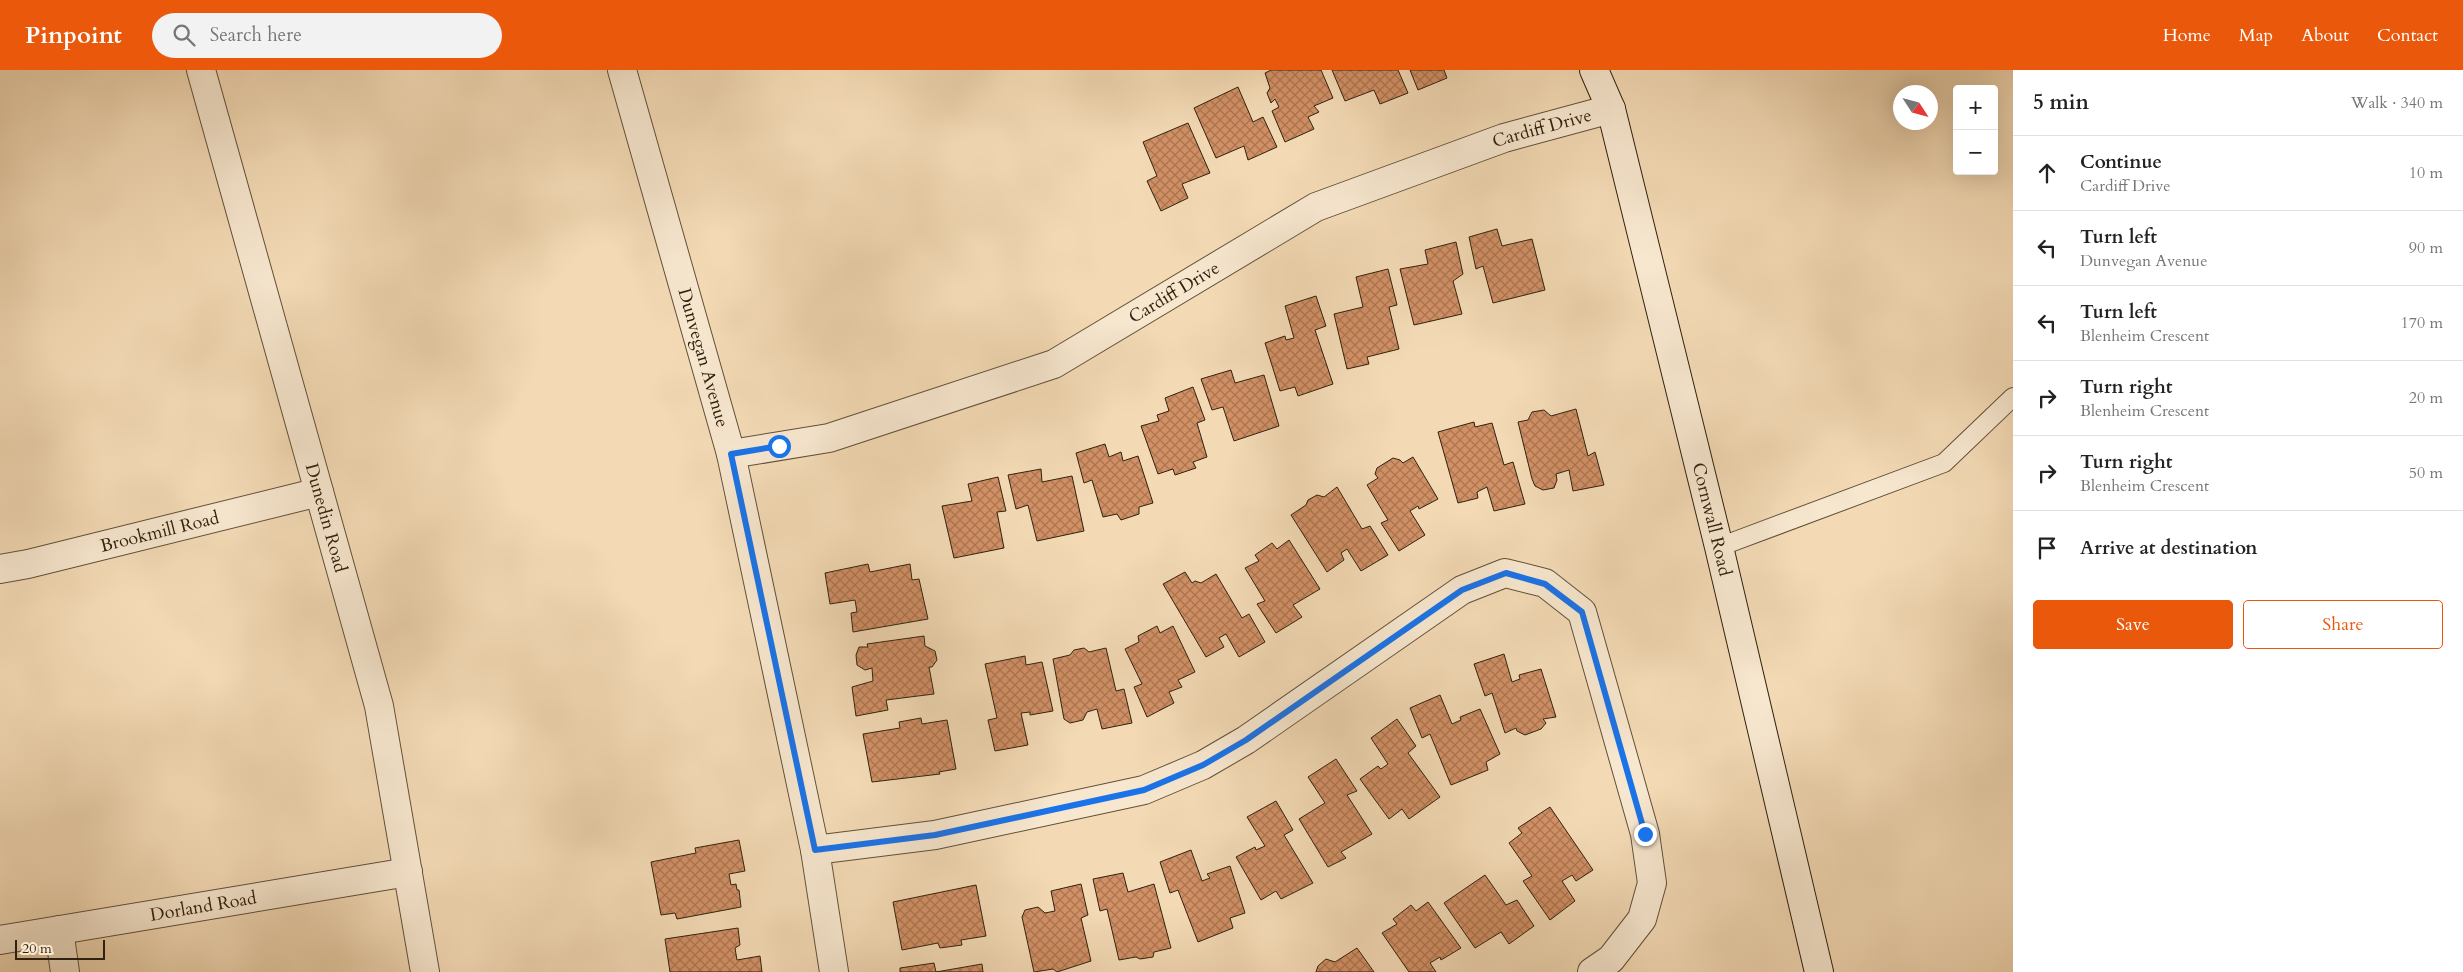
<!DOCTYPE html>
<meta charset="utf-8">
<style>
:root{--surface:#fff;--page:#f2f2f2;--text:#222;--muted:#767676;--line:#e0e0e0;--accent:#ea580c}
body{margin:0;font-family:Cardo,serif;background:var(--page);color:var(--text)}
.controls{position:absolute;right:15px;top:15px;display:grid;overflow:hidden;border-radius:5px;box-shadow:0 5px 20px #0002}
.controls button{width:45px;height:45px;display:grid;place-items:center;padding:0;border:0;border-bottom:1px solid var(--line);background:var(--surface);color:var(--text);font:25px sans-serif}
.compass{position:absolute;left:1893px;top:15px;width:45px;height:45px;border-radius:50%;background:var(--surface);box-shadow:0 5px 20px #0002;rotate:126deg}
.scale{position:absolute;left:15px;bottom:12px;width:90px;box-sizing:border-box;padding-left:5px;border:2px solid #30220f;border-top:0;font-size:14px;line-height:18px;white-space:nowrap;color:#30220f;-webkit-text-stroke:4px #f7e7cf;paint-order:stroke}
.stop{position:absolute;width:15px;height:15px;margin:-11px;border:4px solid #1a73e8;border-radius:50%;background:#fff}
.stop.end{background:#1a73e8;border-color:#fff;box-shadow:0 1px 5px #0008}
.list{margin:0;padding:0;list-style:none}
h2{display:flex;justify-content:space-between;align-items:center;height:65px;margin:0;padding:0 20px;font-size:21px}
h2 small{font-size:16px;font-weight:400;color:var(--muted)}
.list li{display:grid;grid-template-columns:32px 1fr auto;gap:15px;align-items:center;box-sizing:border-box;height:75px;padding:0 20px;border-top:1px solid var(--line)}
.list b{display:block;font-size:19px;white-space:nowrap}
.list p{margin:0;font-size:16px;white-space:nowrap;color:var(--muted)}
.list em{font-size:16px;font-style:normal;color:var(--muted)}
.actions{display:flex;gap:10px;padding:15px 20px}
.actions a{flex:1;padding:11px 0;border:1px solid var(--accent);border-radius:5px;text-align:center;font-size:18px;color:var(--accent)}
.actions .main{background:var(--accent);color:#fff}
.icon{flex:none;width:28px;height:28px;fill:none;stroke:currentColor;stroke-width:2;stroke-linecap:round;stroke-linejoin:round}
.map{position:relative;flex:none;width:2013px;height:902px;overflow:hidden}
header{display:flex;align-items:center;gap:30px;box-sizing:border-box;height:70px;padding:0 25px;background:var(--accent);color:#fff}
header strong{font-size:24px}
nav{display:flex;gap:28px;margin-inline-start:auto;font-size:18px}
.search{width:350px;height:45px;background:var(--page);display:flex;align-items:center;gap:12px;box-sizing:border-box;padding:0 18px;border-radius:28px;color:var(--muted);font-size:19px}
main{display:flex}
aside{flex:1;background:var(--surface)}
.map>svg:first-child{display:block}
.building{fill:url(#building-cross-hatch);stroke:#30220f}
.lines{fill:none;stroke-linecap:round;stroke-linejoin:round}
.service-casing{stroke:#615038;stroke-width:20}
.minor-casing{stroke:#615038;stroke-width:30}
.secondary-casing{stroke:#30220f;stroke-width:30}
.service{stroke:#f7e7cf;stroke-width:18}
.minor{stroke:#f7e7cf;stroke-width:28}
.secondary{stroke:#f7e7cf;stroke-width:28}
.route{stroke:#1a73e8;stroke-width:6}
.labels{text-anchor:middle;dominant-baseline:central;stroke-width:4.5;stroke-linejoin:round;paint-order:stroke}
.street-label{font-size:18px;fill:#30220f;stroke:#f7e7cf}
</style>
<header>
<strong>Pinpoint</strong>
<div class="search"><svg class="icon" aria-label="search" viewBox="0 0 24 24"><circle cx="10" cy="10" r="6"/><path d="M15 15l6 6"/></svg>Search here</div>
<nav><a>Home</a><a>Map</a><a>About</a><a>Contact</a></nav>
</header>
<main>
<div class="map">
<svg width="2013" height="902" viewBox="0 0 2013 902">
<defs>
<pattern id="building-cross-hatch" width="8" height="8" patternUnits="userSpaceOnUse" patternTransform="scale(1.25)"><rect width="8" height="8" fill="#d29065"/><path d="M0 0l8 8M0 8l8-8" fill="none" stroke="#ab7552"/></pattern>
</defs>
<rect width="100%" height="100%" fill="#f3dab5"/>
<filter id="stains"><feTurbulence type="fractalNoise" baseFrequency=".004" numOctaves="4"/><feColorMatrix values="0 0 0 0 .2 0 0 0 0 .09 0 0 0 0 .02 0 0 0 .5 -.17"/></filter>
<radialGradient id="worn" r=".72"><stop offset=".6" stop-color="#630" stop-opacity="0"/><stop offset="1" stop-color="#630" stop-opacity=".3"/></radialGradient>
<path class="building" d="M1271 0H1321L1333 28 1314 36 1319 42 1308 47 1314 59 1285 72 1272 41 1279 37 1275 29 1271 33 1267 23 1270 18 1265 3Z
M1332 0H1398L1408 23 1380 34 1374 20 1345 31Z
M1410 0H1444L1447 8 1418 20Z
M1238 17 1253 52 1263 47 1277 77 1248 90 1244 76 1216 88 1194 38Z
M1188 53 1210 103 1182 114 1188 128 1161 141 1147 111 1157 106 1143 72Z
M1497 159 1502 176 1532 169 1545 220 1493 233 1483 196 1476 199 1469 167Z
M1456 172 1463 204 1453 211 1462 244 1414 255 1400 199 1428 194 1425 180Z
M1388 199 1397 235 1389 237 1399 279 1367 287 1369 294 1347 299 1334 244 1363 237 1356 207Z
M1316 226 1326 256 1315 260 1333 314 1298 326 1295 317 1280 321 1265 273 1285 266 1286 270 1294 268 1285 236Z
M1231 300 1235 313 1264 305 1279 356 1234 371 1223 337 1212 340 1201 309Z
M1193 317 1205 350 1197 353 1207 387 1193 392 1196 398 1175 405 1173 399 1158 404 1141 356 1159 351 1157 345 1169 341 1165 328Z
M1576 339 1588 386 1595 382 1604 415 1573 421 1569 400 1556 404 1557 410 1554 418 1543 420 1535 416 1532 409 1518 352 1528 350 1532 342 1544 340 1551 346Z
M1474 352 1475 357 1492 353 1504 395 1513 392 1525 434 1494 441 1487 417 1477 422 1478 428 1458 433 1438 362Z
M1105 374 1109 387 1121 382 1123 391 1138 386 1153 433 1139 437V444L1121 450 1117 444 1103 447 1092 410 1084 413 1076 383Z
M1413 387 1438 429 1419 439 1418 436 1410 441 1425 465 1399 481 1381 453 1388 450 1367 415 1378 408 1375 404 1377 398 1393 388 1400 390 1403 393Z
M1041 399 1042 412 1072 406 1084 461 1037 471 1028 435 1016 439 1008 405Z
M998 407 1006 441 997 442 1004 478 954 488 942 436 972 431 968 414Z
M1337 417 1362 459 1370 456 1388 485 1361 501 1347 479 1341 483 1344 490 1327 502 1291 445 1306 435 1308 430 1317 425 1324 427Z
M1289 470 1320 519 1293 535 1302 547 1276 563 1257 534 1265 531 1245 498 1259 491 1255 485 1272 473 1277 479Z
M868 494 870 502 910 494 912 510 919 509 928 549 853 562 851 543 857 542 855 530 830 534 825 503Z
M1185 502 1192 513 1195 511 1201 513 1216 504 1242 548 1249 544 1265 572 1239 587 1226 564 1219 568 1224 577 1206 587 1163 514Z
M1157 556 1160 563 1173 556 1195 602 1178 610 1182 617 1169 622 1174 633 1147 647 1134 617 1142 614 1125 579 1139 572 1138 566Z
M924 566 925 576 935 581 937 590 932 597H929L934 624 886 630 888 640 856 646 852 617 873 611 872 598 865 600 857 595 856 585 859 577H868L867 574Z
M1084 578 1089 582 1106 578 1116 621 1124 619 1132 653 1102 659 1097 639 1087 642 1083 650 1070 653 1064 649 1053 589 1070 585 1074 580Z
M1504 584 1512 612 1520 609 1519 605 1541 599 1556 647 1543 649 1546 653 1541 659 1525 665 1517 661 1516 658 1505 663 1492 623 1485 626 1474 594Z
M1025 586 1026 595 1042 592 1053 641 1030 645V642L1021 643 1028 675 995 681 988 650 997 648 985 594Z
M1440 625 1452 654 1461 650 1460 647 1480 639 1500 684 1486 692 1488 700 1451 715 1430 664 1422 668 1410 638Z
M921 648 922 654 947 650 956 699 939 702 940 704 872 712 863 664 900 658 899 652Z
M1397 649 1416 676 1408 683 1440 727 1409 749 1402 739 1389 749 1360 709 1378 696 1381 699 1388 694 1371 668Z
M1336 689 1357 721 1347 725 1372 764 1341 782 1346 788 1328 797 1299 749 1325 733 1308 707Z
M1276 731 1293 760 1284 765 1313 813 1281 829 1276 821 1261 830 1236 787 1255 777 1256 780 1265 776 1247 747Z
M1550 737 1593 800 1576 811 1572 805 1562 811 1575 831 1550 850 1523 811 1532 806 1509 773 1522 763 1518 758Z
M739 770 745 801 729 804 731 815 736 814 737 820H739L741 837 677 849 675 843 661 845 651 792 696 783 695 778Z
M1191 780 1202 811 1210 808 1207 804 1230 796 1245 843 1230 848 1233 858 1198 872 1178 820 1170 823 1160 792Z
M1123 803 1128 822 1154 814 1171 878 1154 882 1153 887 1140 889 1136 887 1119 890 1107 839 1100 841 1093 809Z
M1485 805 1506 835 1517 830 1534 856 1509 874 1501 862 1475 878 1444 833Z
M1081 814 1088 845 1081 848 1091 891 1057 902 1053 899 1034 902 1022 847 1025 840 1038 837 1045 843 1055 841 1051 821Z
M976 815 986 866 961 870 962 875 940 878 938 873 902 880 893 832Z
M1428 832 1461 878 1441 890 1440 887 1430 893 1436 902H1409L1382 863 1397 854 1393 849 1411 835 1416 841Z
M738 858 740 875 735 878 737 890 760 886 762 902H670L665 869Z
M1357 878 1374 902H1316L1318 896 1326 889 1335 892Z
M934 893 936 902 982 894 983 902H900V898Z"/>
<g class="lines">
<defs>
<path id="service" d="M1719 477 1944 393 2013 327"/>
<g id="minor">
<path id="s1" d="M201 0 379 636 425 902"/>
<path id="s2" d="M622 0 731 384 815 780 834 902"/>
<path id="s3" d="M731 384 829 368 1054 294 1316 137 1504 68 1611 39"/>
<path id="s4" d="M0 499 28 494 319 422"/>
<path d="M815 780 935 765 1144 720 1203 695 1246 670 1462 520 1505 503 1545 513 1582 542 1645 764 1652 813 1642 849 1611 889 1592 902"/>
<path d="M59 860 65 902"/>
<path id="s5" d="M0 870 408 802"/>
</g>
<g id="secondary">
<path id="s6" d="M1594 0 1611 39 1719 477 1819 902"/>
</g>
</defs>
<use href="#service" class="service-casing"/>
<use href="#minor" class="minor-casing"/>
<use href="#secondary" class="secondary-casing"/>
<use href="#service" class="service"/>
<use href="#minor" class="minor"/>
<use href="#secondary" class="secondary"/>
</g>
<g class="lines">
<path class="route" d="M779 376 731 384 815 780 935 765 1144 720 1203 695 1246 670 1462 520 1506 503 1545 514 1582 542 1645 764"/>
</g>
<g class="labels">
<g class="street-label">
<text stroke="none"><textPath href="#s3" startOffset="881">Cardiff Drive</textPath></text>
<text stroke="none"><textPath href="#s3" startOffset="476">Cardiff Drive</textPath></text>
<text stroke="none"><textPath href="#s2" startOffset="299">Dunvegan Avenue</textPath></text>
<text stroke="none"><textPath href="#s1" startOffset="465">Dunedin Road</textPath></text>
<text stroke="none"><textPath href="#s6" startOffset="465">Cornwall Road</textPath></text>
<text stroke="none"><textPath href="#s4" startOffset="164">Brookmill Road</textPath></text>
<text stroke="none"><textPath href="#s5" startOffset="206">Dorland Road</textPath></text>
</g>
</g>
<rect width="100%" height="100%" filter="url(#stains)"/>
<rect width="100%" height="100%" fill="url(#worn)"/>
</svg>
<div class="controls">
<button>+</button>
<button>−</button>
</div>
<svg class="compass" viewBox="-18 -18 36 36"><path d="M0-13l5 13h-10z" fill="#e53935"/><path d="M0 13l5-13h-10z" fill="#767676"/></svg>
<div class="scale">20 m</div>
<div class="stop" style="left:779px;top:376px"></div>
<div class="stop end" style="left:1645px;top:764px"></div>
</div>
<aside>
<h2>5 min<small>Walk · 340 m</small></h2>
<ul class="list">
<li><svg class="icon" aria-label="ahead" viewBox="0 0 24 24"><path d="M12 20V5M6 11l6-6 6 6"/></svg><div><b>Continue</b><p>Cardiff Drive</p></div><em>10 m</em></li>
<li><svg class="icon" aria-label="left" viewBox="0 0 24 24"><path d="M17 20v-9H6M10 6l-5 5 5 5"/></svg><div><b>Turn left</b><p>Dunvegan Avenue</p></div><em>90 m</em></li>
<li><svg class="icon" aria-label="left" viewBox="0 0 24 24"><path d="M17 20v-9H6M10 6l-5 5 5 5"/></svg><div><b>Turn left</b><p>Blenheim Crescent</p></div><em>170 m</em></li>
<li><svg class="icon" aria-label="right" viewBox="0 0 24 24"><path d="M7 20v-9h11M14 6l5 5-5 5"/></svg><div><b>Turn right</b><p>Blenheim Crescent</p></div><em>20 m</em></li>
<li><svg class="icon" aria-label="right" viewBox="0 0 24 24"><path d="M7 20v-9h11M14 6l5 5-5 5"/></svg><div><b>Turn right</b><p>Blenheim Crescent</p></div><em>50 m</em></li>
<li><svg class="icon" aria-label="arrive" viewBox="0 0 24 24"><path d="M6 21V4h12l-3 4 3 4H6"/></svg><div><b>Arrive at destination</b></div></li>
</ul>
<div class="actions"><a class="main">Save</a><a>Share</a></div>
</aside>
</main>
